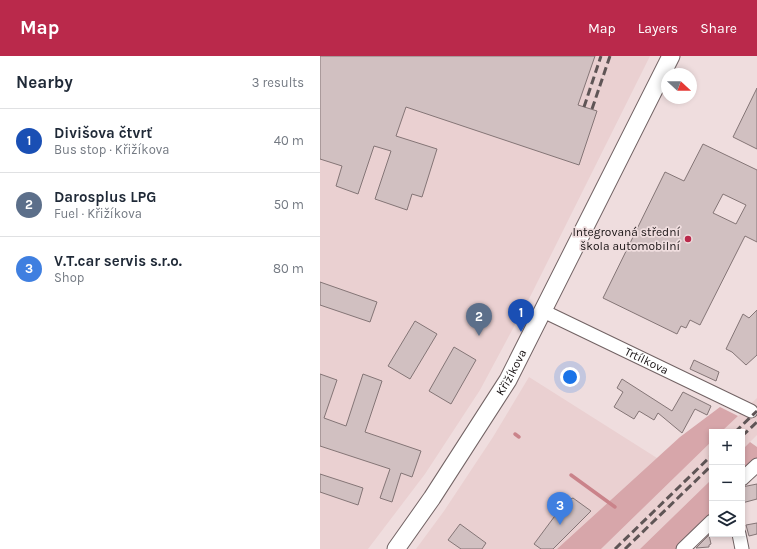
<!DOCTYPE html>
<meta charset="utf-8">
<style>
:root{--surface:#fff;--page:#f2f2f3;--text:#1f2937;--muted:#747a83;--line:#e0e1e3;--accent:#ba294b}
body{margin:0;font-family:Karla,sans-serif;background:var(--page);color:var(--text)}
.controls{position:absolute;right:12px;bottom:12px;display:grid;overflow:hidden;border-radius:0px;box-shadow:0 2px 6px #0003}
.controls button{width:36px;height:36px;display:grid;place-items:center;padding:0;border:0;border-bottom:1px solid var(--line);background:var(--surface);color:var(--text);font:20px sans-serif}
.compass{position:absolute;left:341px;top:12px;width:36px;height:36px;border-radius:50%;background:var(--surface);box-shadow:0 2px 6px #0003;rotate:111deg}
.you{position:absolute;left:250px;top:321px;width:14px;height:14px;margin:-10px;border:3px solid #fff;border-radius:50%;background:#1a73e8;box-shadow:0 0 0 6px #1a73e833}
.badge{display:grid;place-items:center;width:26px;height:26px;border-radius:50%;background:var(--accent);color:#fff;font-size:13px;font-weight:700}
.pin{position:absolute;translate:-50% -33px;filter:drop-shadow(0 1px 2px #0008)}
.pin::after{content:'';position:absolute;top:21px;width:14px;height:12px;background:inherit;clip-path:polygon(0 0,100% 0,50% 100%)}
.list{margin:0;padding:0;list-style:none}
h2{display:flex;justify-content:space-between;align-items:center;height:52px;margin:0;padding:0 16px;font-size:17px}
h2 small{font-size:13px;font-weight:400;color:var(--muted)}
.list li{display:grid;grid-template-columns:26px 1fr auto;gap:12px;align-items:center;box-sizing:border-box;height:64px;padding:0 16px;border-top:1px solid var(--line)}
.list b{display:block;font-size:15px;white-space:nowrap}
.list p{margin:0;font-size:13px;white-space:nowrap;color:var(--muted)}
.list em{font-size:13px;font-style:normal;color:var(--muted)}
.icon{flex:none;width:22px;height:22px;fill:none;stroke:currentColor;stroke-width:2;stroke-linecap:round;stroke-linejoin:round}
.map{position:relative;flex:none;width:437px;height:493px;overflow:hidden}
header{display:flex;align-items:center;gap:24px;box-sizing:border-box;height:56px;padding:0 20px;background:var(--accent);color:#fff}
header strong{font-size:19px}
nav{display:flex;gap:22px;margin-inline-start:auto;font-size:14px}
main{display:flex}
aside{flex:1;background:var(--surface)}
.map>svg:first-child{display:block}
.built{fill:#ead0d1}
.green{fill:#d7a6aa}
.lines{fill:none;stroke-linecap:round;stroke-linejoin:round}
.stream{stroke:#ca838a;stroke-width:3.5}
.building{fill:#d1c0c1;stroke:#847576;fill-rule:evenodd}
.minor-casing{stroke:#726364;stroke-width:15}
.tertiary-casing{stroke:#726364;stroke-width:19}
.minor{stroke:#fff;stroke-width:13}
.tertiary{stroke:#fff;stroke-width:17}
.rail{stroke:#5f5556;stroke-width:3;stroke-dasharray:8 4;stroke-linecap:butt}
.poi-dot{fill:#ba294b;stroke:#efddde;stroke-width:1.5}
.labels{text-anchor:middle;dominant-baseline:central;stroke-width:3.5;stroke-linejoin:round;paint-order:stroke}
.poi-label{font-size:12px;fill:#191314;stroke:#efddde;text-anchor:end}
.street-label{font-size:12px;fill:#191314;stroke:#efddde}
</style>
<header>
<strong>Map</strong>
<nav><a>Map</a><a>Layers</a><a>Share</a></nav>
</header>
<main>
<aside>
<h2>Nearby<small>3 results</small></h2>
<ul class="list">
<li><span class="badge" style="background:#1a4fb4">1</span><div><b>Divišova čtvrť</b><p>Bus stop · Křižíkova</p></div><em>40 m</em></li>
<li><span class="badge" style="background:#5c6f8a">2</span><div><b>Darosplus LPG</b><p>Fuel · Křižíkova</p></div><em>50 m</em></li>
<li><span class="badge" style="background:#3f7fe0">3</span><div><b>V.T.car servis s.r.o.</b><p>Shop</p></div><em>80 m</em></li>
</ul>
</aside>
<div class="map">
<svg width="437" height="493" viewBox="0 0 437 493">
<rect width="100%" height="100%" fill="#efddde"/>
<path class="built" d="M0 0H330L211 239 160 334 105 418 48 493H0Z
M209 321 337 402 237 493H96L124 455 173 381Z
M437 342V379L422 394V376H401Z
M392 385V423L320 493H281Z"/>
<path class="green" d="M400 351 418 360 401 376H392V385L281 493H237L360 381Z
M430 386 437 391V403L422 416V394Z
M392 423V456L357 493H320Z"/>
<g class="lines">
<path class="stream" d="M195 378 199 381
M251 419 295 451"/>
</g>
<path class="building" d="M0 0H275L258 49 277 55 259 109 86 51 76 80 117 93 102 141 92 138 87 154 55 143 71 95 54 90 38 138 16 130 22 110 0 103Z
M437 32V93L413 81Z
M383 88 437 114V186L425 180 380 269 370 264 366 272 361 270 357 278 283 242 345 116 364 125ZM403 138 426 149 416 168 393 157Z
M0 226 57 246 50 266 0 249Z
M437 254V299L426 309 412 296 406 293 423 258 429 262Z
M95 265 117 278 90 323 68 310Z
M134 291 156 304 131 348 109 335Z
M374 304 399 316 396 325 370 313Z
M0 318 17 324 4 362 26 370 43 318 62 325 45 376 101 395 92 421 81 417 72 446 60 442 70 413 0 390Z
M302 323 352 355 363 336 391 350 387 359 375 353 362 377 338 357 334 364 319 355 314 363 294 351 303 336 297 332Z
M0 418 43 432 38 449 0 436Z
M437 428V443L422 447V431Z
M253 442 271 455 233 493H221L214 488 246 445Z
M437 467V478L429 480 426 469Z
M140 468 166 487 162 493H141L128 484Z
M389 479 391 488 389 489V491L376 492Z"/>
<g class="lines">
<defs>
<g id="minor">
<path id="s1" d="M223 255 431 355"/>
<path d="M422 423 437 409"/>
<path d="M419 478 422 493"/>
<path d="M363 493 392 465"/>
</g>
<g id="tertiary">
<path id="s2" d="M76 493 112 442 188 324 351 0"/>
</g>
</defs>
<use href="#minor" class="minor-casing"/>
<use href="#tertiary" class="tertiary-casing"/>
<use href="#minor" class="minor"/>
<use href="#tertiary" class="tertiary"/>
<path class="rail" d="M264 51 281 0
M272 53 290 0
M415 376 437 355
M422 380 437 366
M295 493 392 399
M305 493 392 409"/>
</g>
<circle class="poi-dot" cx="368" cy="183" r="4"/>
<g class="labels">
<g class="poi-label">
<text x="360" y="176">Integrovaná střední<tspan x="360" dy="14">škola automobilní</tspan></text>
</g>
<g class="street-label">
<text stroke="none"><textPath href="#s1" startOffset="115">Trtílkova</textPath></text>
<text stroke="none"><textPath href="#s2" startOffset="211">Křižíkova</textPath></text>
</g>
</g>
</svg>
<div class="controls">
<button>+</button>
<button>−</button>
<button><svg class="icon" aria-label="layers" viewBox="0 0 24 24"><path d="M12 4l9 5-9 5-9-5zM3 14l9 5 9-5"/></svg></button>
</div>
<svg class="compass" viewBox="-18 -18 36 36"><path d="M0-13l5 13h-10z" fill="#e53935"/><path d="M0 13l5-13h-10z" fill="#747a83"/></svg>
<div class="you"></div>
<div class="pin badge" style="left:201px;top:276px;background:#1a4fb4">1</div>
<div class="pin badge" style="left:159px;top:280px;background:#5c6f8a">2</div>
<div class="pin badge" style="left:240px;top:469px;background:#3f7fe0">3</div>
</div>
</main>
